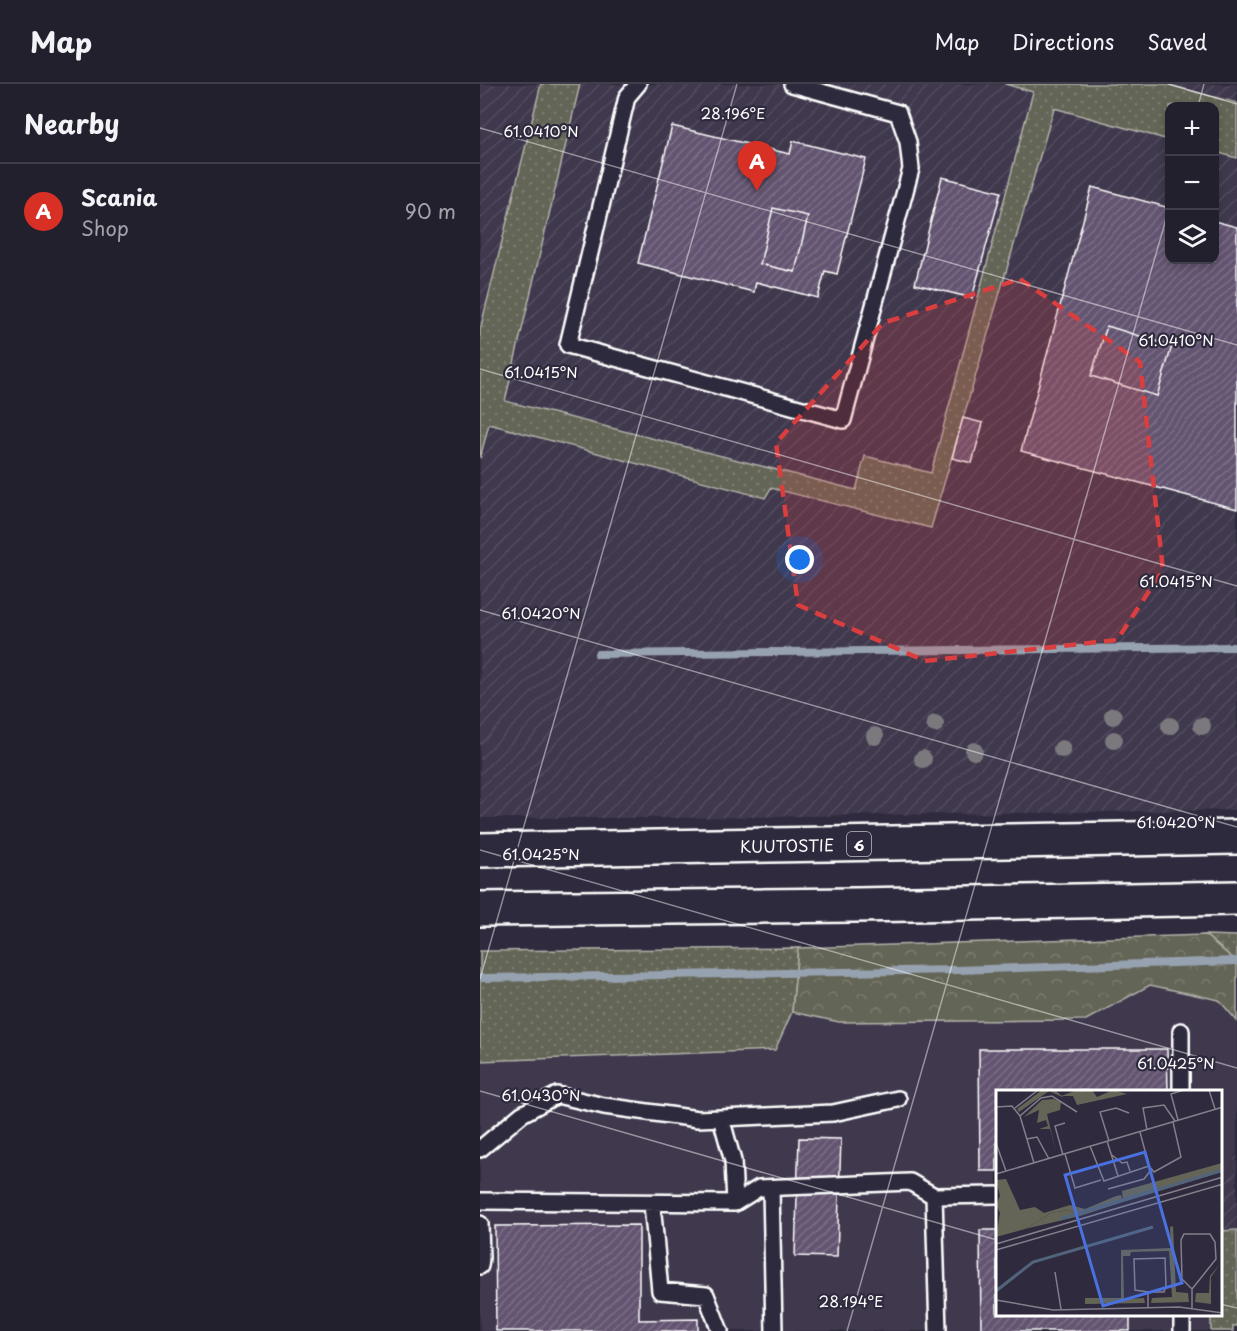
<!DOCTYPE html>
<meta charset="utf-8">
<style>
:root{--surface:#23202e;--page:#2f2d3a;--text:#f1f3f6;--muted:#a3a3aa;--line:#403e4a;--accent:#d93025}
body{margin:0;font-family:"Playpen Sans",sans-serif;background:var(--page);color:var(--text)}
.controls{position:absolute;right:18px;top:18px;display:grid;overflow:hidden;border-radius:12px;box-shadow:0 3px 9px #0003}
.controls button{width:54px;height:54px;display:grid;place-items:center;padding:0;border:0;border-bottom:2px solid var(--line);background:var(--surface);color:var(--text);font:30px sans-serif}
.you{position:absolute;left:320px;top:476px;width:21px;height:21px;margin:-15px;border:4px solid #fff;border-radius:50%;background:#1a73e8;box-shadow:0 0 0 9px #1a73e833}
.badge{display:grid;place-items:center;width:39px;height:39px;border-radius:50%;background:var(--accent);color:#fff;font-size:20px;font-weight:700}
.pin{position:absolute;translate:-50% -50px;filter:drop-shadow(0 2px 3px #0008)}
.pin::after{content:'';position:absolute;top:32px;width:21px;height:18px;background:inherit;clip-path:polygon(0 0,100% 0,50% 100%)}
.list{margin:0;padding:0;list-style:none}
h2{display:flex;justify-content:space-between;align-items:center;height:78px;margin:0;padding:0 24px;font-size:26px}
h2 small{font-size:20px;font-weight:400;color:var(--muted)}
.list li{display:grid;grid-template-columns:39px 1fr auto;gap:18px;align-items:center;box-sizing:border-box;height:96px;padding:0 24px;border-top:2px solid var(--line)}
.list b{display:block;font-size:22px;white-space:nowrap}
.list p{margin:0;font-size:20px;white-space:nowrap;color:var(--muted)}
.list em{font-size:20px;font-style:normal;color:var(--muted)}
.icon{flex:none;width:33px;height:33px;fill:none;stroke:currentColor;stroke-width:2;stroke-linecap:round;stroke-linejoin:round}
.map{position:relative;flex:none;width:757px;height:1247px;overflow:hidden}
header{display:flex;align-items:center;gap:36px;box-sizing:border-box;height:84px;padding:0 30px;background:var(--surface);border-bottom:2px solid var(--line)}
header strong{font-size:28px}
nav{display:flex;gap:33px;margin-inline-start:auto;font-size:21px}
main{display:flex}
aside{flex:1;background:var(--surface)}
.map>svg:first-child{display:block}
.built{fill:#3f374d}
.industrial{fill:url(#industrial-furrows);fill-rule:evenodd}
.grass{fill:url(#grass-dots);stroke:#b2b2aa;stroke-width:1.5}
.forest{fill:url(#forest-crowns);stroke:#b2b2aa;stroke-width:1.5}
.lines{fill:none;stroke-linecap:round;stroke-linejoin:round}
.stream{stroke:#97a2b0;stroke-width:8}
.building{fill:url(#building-hatch);stroke:#fff;stroke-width:1.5}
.lane-casing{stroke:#fff;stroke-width:20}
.highway-casing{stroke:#fff;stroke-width:38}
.lane{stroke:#2f2a3d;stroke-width:15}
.highway{stroke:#2f2a3d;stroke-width:33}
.tree{fill:#7b797e}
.marked{fill:#da3e3e;fill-opacity:0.2;stroke:#da3e3e;stroke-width:4.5;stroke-dasharray:12 8;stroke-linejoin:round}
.ticks{fill:none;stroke:#fff;stroke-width:1.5;stroke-opacity:0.45}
.labels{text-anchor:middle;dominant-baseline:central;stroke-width:4.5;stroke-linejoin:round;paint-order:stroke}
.shield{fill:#2f2a3d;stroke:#c1bfc5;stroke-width:1.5}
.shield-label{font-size:15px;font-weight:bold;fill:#fff}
.street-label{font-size:16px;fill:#fff;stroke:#2f2a3d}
.inset-river{fill:none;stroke:#51647c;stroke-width:3}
.inset-road{fill:none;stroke:#827f8b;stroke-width:1.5}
.view{fill:#4a71e0;fill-opacity:0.15;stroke:#4a71e0;stroke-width:3}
.inset-edge{fill:none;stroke:#fff;stroke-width:3}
.ticks-label{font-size:15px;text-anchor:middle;fill:#fff;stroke:#2f2a3d;stroke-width:4.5;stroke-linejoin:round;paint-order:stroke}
</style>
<header>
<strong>Map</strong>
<nav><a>Map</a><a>Directions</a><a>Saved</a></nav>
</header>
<main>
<aside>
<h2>Nearby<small></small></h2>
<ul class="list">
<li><span class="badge">A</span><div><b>Scania</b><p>Shop</p></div><em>90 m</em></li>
</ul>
</aside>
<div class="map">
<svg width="757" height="1247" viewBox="0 0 757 1247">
<defs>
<pattern id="industrial-furrows" width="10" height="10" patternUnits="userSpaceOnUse" patternTransform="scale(1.5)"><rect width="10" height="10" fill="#3f374d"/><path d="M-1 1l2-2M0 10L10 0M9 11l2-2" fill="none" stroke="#524b5f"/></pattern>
<pattern id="grass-dots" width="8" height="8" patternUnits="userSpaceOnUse" patternTransform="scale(1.5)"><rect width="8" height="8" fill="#646556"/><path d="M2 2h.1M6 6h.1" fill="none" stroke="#7b7c6f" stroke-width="1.8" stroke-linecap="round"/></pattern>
<pattern id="forest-crowns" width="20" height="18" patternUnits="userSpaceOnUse" patternTransform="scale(1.5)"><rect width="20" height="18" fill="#646556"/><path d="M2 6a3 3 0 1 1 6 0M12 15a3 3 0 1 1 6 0" fill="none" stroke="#7b7c6f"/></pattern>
<pattern id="building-hatch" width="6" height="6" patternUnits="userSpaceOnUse" patternTransform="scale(1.5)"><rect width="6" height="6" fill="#645571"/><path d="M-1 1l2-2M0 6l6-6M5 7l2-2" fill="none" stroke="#7b6e86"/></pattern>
</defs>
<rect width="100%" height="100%" fill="#2f2a3d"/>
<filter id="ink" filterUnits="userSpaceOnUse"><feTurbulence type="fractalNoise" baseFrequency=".0167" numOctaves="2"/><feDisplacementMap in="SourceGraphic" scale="12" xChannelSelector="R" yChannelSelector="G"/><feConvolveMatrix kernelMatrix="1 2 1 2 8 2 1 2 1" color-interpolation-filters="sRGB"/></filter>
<g filter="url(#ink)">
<path class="built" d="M670 901 739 916 757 937V1067L741 1115 740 1007H517V1230L731 1231V1247H0V977L295 966 312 928 359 938 606 936Z"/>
<path class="industrial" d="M0 0H757V726L196 734H0ZM690 22H734V176H690Z
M757 1067V1146L741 1147V1115Z"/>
<path class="grass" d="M61 0H100L25 317 376 406 385 372 451 389 553 8 525 0H686L757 19V74L735 68 734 22H690L689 56 574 24 451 444 291 404 285 414 9 340 0 374V246Z
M725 851 757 852V878Z
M318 864 312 928 295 966 0 977V867Z
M757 1146V1242H753V1247H731V1231L740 1230 741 1147Z"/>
<path class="forest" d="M725 851 757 878V937L739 916 670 901 606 936 359 938 312 928 318 864Z"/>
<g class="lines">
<path class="stream" d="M118 570 757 563
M0 894 478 886 757 877"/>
</g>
<path class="building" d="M192 42 310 70 313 57 386 75 357 190 345 187 338 214 276 198 274 208 158 179Z
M462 93 521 108 492 214 435 200Z
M612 103 690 124V176H734V137L757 143V425L541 367Z
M293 124 328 132 315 188 280 180Z
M627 242 692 262 677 312 611 292Z
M483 334 503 339 492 379 472 374Z
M499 965H687L688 1007H517V1087H500Z
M319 1054 361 1055 357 1173 315 1172Z
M159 1141V1236L218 1235V1247H16L15 1142Z
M500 1146H517V1230H650V1247H501Z"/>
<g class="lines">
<defs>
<path id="lane" d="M158 0 147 13 88 261 363 336 431 85 428 58 418 29 312 0
M701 1007V947
M241 1034 253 1077 255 1119
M0 1065 42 1030 77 1011 124 1022 218 1035 353 1029 418 1015
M291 1104 294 1247
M454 1112 517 1111
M0 1117 255 1119 279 1104 430 1098 454 1112 458 1247
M172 1119 180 1207 226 1211 240 1247
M0 1140 1 1174 0 1182
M702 1230V1247"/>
<path id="highway" d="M0 766 757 753
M0 825 375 821 757 814"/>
</defs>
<use href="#lane" class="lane-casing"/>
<use href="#highway" class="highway-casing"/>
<use href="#lane" class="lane"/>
<use href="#highway" class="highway"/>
</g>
<g class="tree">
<circle cx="633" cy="632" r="9"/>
<circle cx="455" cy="640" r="9"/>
<circle cx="690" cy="642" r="9"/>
<circle cx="722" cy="642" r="9"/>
<circle cx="395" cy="652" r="9"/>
<circle cx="634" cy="656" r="9"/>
<circle cx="582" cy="665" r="9"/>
<circle cx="494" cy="667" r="9"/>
<circle cx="443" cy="675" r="9"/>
</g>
</g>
<path class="marked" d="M540 195 660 278 683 486 637 556 445 577 318 521 296 359 403 239Z"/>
<path class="ticks" d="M688 0 757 20M718 22 724 0M0 44 757 261M0 285 757 502M0 526 757 743M0 766 757 984M0 895 257 0M0 1007 517 1156M740 1220 757 1224M367 1247 690 121"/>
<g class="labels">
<rect class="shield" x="367" y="748" width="24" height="24" rx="4.5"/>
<g class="shield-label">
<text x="379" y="760">6</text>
</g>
<g class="street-label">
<text transform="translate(307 761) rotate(-1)">KUUTOSTIE</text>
</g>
</g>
<g transform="translate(516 1006)">
<rect width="226" height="226" fill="#2f2a3d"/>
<path d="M81 0H96L101 7 117 0 131 4 81 15 77 6H65ZM226 73V82L127 112 126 101ZM72 120 84 126 29 139 55 123ZM177 136 180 202 192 203 193 212 155 213 156 208 176 207 173 161 135 162 134 166H127L128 209 148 208 149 213 89 214V208H125V160L175 158 174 137ZM224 174 215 187V214L199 212 200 203H213L214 186Z" fill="#646556"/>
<path d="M46 0H59L68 8 53 1 23 22 21 19ZM58 9 65 12 64 20 51 24 60 62 54 39H43L52 36 50 30 41 33 43 20 28 27 46 10ZM10 89 24 120 39 117 48 123 74 115 89 119 120 106 125 105 127 112 84 126 72 120 55 123 29 139 0 147 4 123 0 115 4 106 0 90Z" fill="#646556"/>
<path class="inset-river" d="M64 129 227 80M0 201 37 172 157 137"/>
<path class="inset-road" d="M213 0 219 19M0 17 16 16 24 26M19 18 42 0M182 30 175 4 188 0M151 40 147 18 168 15 179 31M31 49 41 47 53 69M111 51 122 86M113 51 104 22 120 18 133 23M0 53 10 81M94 56 108 91 153 76 144 42M69 64 79 98 105 90M67 65 59 36 69 33M116 65 126 73 131 72 134 81M38 73 24 26 45 8 56 6 81 22M153 76 158 82 185 67 177 32M0 84 227 17M112 99 148 89 155 80M0 154 227 87M0 160 227 94M59 182 65 219M196 199 220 169 219 152 214 144H188L185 150 186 189 196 199V218M152 202 139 200 138 169 169 168 170 196 168 202H152V217M0 210 57 220 183 217 227 223"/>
<path class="view" d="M149 62 186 193 107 216 69 85Z"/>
<rect width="226" height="226" class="inset-edge"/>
</g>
<g class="ticks-label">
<text x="253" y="35">28.196°E</text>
<text x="61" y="53">61.0410°N</text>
<text x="696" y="262">61.0410°N</text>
<text x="61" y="294">61.0415°N</text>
<text x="696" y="503">61.0415°N</text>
<text x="61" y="535">61.0420°N</text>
<text x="696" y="744">61.0420°N</text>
<text x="61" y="776">61.0425°N</text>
<text x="696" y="985">61.0425°N</text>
<text x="61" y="1017">61.0430°N</text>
<text x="371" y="1223">28.194°E</text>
</g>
</svg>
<div class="controls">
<button>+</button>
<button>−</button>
<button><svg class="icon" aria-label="layers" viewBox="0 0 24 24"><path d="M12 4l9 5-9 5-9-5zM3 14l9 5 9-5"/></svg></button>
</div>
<div class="you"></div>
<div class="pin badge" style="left:277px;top:107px">A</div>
</div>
</main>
